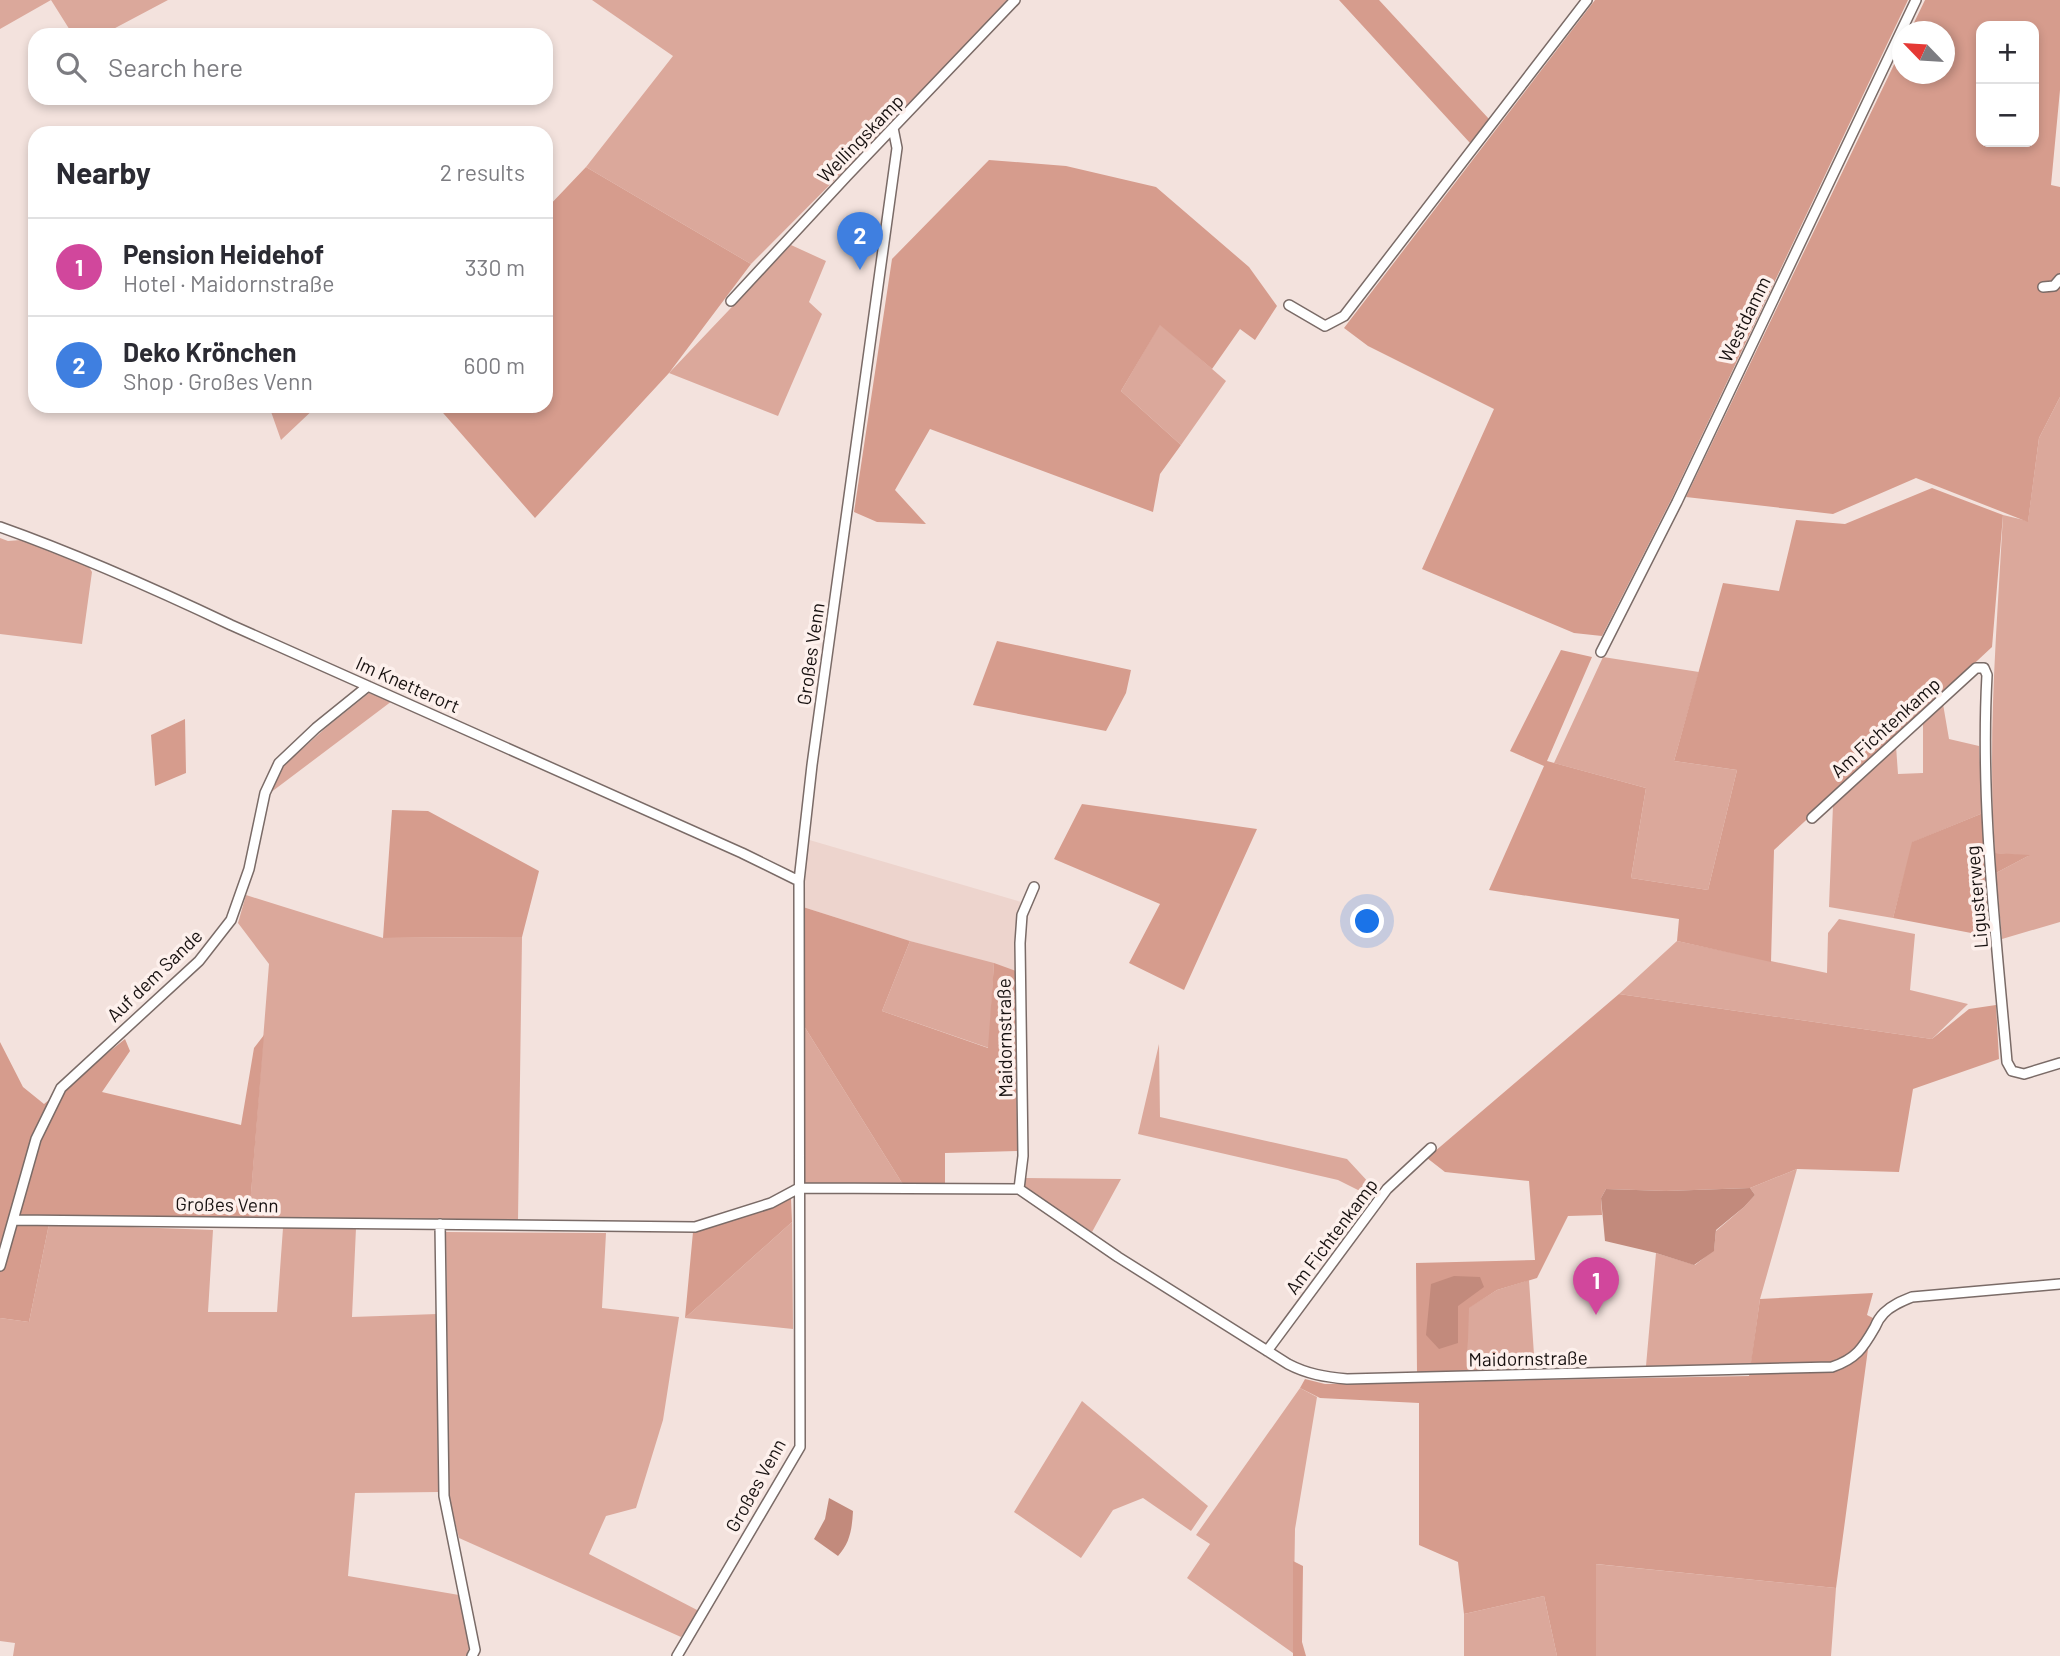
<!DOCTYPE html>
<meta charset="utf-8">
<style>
:root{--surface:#fff;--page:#f7f7f7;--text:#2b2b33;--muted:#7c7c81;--line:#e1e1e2;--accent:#993116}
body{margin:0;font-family:Barlow,sans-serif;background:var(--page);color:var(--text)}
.controls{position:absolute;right:21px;top:21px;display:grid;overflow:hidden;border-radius:14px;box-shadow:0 4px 10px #0003}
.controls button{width:63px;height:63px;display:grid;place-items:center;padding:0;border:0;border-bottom:2px solid var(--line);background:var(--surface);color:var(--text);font:35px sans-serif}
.compass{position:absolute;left:1892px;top:21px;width:63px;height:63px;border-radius:50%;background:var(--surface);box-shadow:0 4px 10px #0003;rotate:295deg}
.you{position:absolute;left:1368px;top:922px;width:24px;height:24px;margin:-18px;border:5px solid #fff;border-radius:50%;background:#1a73e8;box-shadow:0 0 0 10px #1a73e833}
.badge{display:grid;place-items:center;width:46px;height:46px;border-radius:50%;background:var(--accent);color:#fff;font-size:23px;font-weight:700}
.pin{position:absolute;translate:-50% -58px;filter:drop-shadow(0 2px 4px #0008)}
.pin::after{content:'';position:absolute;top:37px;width:24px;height:21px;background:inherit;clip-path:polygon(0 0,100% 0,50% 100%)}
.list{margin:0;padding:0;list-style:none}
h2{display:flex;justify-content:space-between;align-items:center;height:91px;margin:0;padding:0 28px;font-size:30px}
h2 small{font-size:23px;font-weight:400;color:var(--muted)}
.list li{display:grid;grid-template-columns:46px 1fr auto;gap:21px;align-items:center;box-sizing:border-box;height:98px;padding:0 28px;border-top:2px solid var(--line)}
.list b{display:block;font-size:26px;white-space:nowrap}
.list p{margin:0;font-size:23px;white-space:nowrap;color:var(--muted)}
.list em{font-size:23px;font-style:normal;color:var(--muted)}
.icon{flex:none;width:38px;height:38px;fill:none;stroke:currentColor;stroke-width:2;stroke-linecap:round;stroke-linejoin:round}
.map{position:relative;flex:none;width:2060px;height:1656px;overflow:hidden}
.search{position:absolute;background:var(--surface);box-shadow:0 4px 10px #0003;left:28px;top:28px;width:525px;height:77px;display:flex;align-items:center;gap:18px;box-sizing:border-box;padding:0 24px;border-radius:21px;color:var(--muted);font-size:26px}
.panel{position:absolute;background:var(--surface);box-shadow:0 4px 10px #0003;left:28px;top:126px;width:525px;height:287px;border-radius:21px}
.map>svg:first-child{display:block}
.built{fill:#edd4cd}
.green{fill:#dba89b}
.forest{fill:#d69c8d;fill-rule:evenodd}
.water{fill:#c28a7c}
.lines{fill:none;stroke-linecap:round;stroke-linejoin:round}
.street-casing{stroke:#7a6b67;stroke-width:12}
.street{stroke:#fff;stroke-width:9}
.labels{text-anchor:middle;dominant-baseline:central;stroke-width:7;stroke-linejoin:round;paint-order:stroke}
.street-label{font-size:19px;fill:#171110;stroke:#fdf0ec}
</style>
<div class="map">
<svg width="2060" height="1656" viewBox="0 0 2060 1656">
<rect width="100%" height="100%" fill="#f3e2dd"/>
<path class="built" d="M806 839 1021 902 1016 919V971L910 941 803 907Z"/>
<path class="green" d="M0 0H168L102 35H73L51 0 0 29Z
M592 0H1007L921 93 751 264 586 167 673 56Z
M791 245 826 261 809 302 822 314 778 416 669 373Z
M1160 324 1226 381 1181 445 1121 391Z
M2060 397V922L2002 939 1996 873 2028 856 1995 853C1987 740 1997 627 2003 515L2028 521 2039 438Z
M269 406H317L281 440Z
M0 538 8 541 21 540 89 567 92 572 82 644 0 634Z
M1603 657 1699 672 1674 761 1737 770 1708 890 1631 878 1646 788 1554 763Z
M369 693 392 701 270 793 284 765 328 726Z
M1943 704 1949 739 1979 746 1983 813 1913 842 1893 918 1829 907 1833 805 1896 746 1898 774 1923 773V718Z
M246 895 383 938 522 937 518 1220 249 1218 269 964 238 923Z
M1839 919 1915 934 1910 990 1968 1004 1932 1039 1619 994 1677 941 1827 973 1828 933Z
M910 941 994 963 989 1048 882 1011Z
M804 1026 902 1183 805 1184Z
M1159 1044 1160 1117 1347 1159 1371 1185 1366 1194 1338 1180 1138 1134Z
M1797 1169 1760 1299 1751 1365 1646 1366 1656 1253 1695 1265 1714 1250 1716 1231 1744 1207 1755 1195 1750 1188Z
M1025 1178 1121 1179 1092 1232 1024 1187Z
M792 1222 793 1329 685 1318Z
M49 1224 213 1230 208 1312H277L283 1228H356L352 1317 437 1314 438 1492 355 1493 348 1576 459 1595 469 1648 466 1656H13L15 1643 0 1641V1318L29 1322Z
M446 1232 606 1233 602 1308 679 1317 663 1420 636 1508 606 1516 589 1554 699 1611 681 1637 459 1538 449 1498Z
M1529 1280 1535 1370 1467 1372 1468 1308 1497 1290Z
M1300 1388 1317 1397 1295 1529 1293 1653 1187 1578 1210 1544 1196 1535Z
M1082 1401 1208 1506 1191 1531 1143 1498 1113 1510 1081 1558 1014 1512Z
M1595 1564 1836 1588 1831 1656H1596Z
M1544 1596 1557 1656H1464V1614Z"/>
<path class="forest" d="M1339 0H1379L1489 119 1470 143Z
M1595 0H1908L1673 496 1602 636 1574 633 1422 569 1494 409 1368 346 1344 328Z
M1925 0H2060V90L2051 185 2060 187V397L2039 438 2028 522 1916 478 1833 514 1686 497 1902 48V74H1944V32L1910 31ZM1981 26H2034V142H1981Z
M989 160 1066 166 1156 187 1249 267 1277 306 1255 340 1240 329 1212 369 1160 325 1121 391 1181 445 1160 474 1153 512 930 429 895 490 926 524 877 522 854 512 892 259Z
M586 167 751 264 669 373 535 518 437 406H546V209Z
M1932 488 2003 515 1992 647 1774 850 1771 962 1677 941 1679 919 1489 890 1544 766 1510 751 1561 650 1592 657 1547 761 1646 788 1631 878 1708 890 1737 770 1674 761 1723 583 1779 591 1796 520 1845 524Z
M997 641 1131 670 1126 693 1106 731 973 705Z
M185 719 186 773 155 786 151 735Z
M1082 804 1257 829 1184 990 1129 963 1160 904 1054 859Z
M392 810 428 811 539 871 522 937 383 938Z
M1983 813 1992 937 1893 918 1912 842Z
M1995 853 2030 855 1996 873Z
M803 907 910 941 882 1011 988 1048 994 963 1016 971 1017 1151 945 1153V1183H902L804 1026Z
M1619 994 1932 1039 1969 1009 1996 1005 1999 1059 1913 1089 1899 1172 1797 1169 1750 1188 1666 1191 1606 1189 1601 1198 1602 1215 1568 1216 1537 1278 1497 1290 1469 1308 1467 1372H1417L1416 1263 1535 1260 1529 1181 1445 1172 1427 1158Z
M264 1035 249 1218 49 1224 29 1322 0 1318V1042L23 1087 44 1104 125 1039 130 1051 102 1092 241 1125 254 1048Z
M791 1198 792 1222 685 1318 693 1232Z
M1873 1293 1867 1315 1881 1322 1868 1349 1836 1588 1596 1564V1656H1557L1544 1596 1464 1614 1458 1562 1419 1545V1403L1320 1398 1300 1388 1305 1379 1325 1384 1749 1376 1760 1299Z
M1293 1561 1303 1566 1302 1642 1306 1656H1293Z"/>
<path class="water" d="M1750 1188 1755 1195 1744 1207 1716 1230 1714 1251 1694 1265 1656 1253 1605 1241 1601 1198 1606 1189 1666 1191Z
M1454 1276 1480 1277 1484 1287 1458 1306V1343L1439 1349 1426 1335 1431 1284Z
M829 1498 853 1511C852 1529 850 1543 838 1556L814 1539 825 1519Z"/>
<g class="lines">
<defs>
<path id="street" d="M2043 287 2054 286 2060 279
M731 301 847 176 1015 0
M1289 305 1325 326 1344 316 1587 0
M0 527C79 555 155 589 231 625L742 853 799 881
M1601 652 1677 502 1916 0
M1812 818 1976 668H1984L1987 675C1980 804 1996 933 2007 1062L2012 1071 2024 1074 2060 1063
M1019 1189 1023 1156 1020 943 1022 915 1034 887
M13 1220 695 1227 771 1203 799 1188 1019 1189 1118 1257 1288 1364C1307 1374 1325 1377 1347 1379L1832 1367C1856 1359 1863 1348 1875 1327 1877 1322 1880 1317 1884 1313 1892 1305 1902 1301 1912 1297L2060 1284
M440 1224 444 1496 475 1650 472 1656
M0 1266 36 1139 61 1088 199 961 231 920 249 869 265 793 279 763 316 728 368 686
M1267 1351 1387 1189 1431 1148
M677 1656 800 1447 799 881 812 765 897 148 893 128"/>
</defs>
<use href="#street" class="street-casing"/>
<use href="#street" class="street"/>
</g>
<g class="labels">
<g class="street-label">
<text transform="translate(860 138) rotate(-46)">Wellingskamp</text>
<text transform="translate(1744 319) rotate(-64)">Westdamm</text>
<text transform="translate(810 654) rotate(-82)">Großes Venn</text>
<text transform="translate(408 684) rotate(24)">Im Knetterort</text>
<text transform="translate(1885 727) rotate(-42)">Am Fichtenkamp</text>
<text transform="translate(1976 897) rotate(-95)">Ligusterweg</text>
<text transform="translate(154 975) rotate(-44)">Auf dem Sande</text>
<text transform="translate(1004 1038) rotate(-91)">Maidornstraße</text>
<text transform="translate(227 1204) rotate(1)">Großes Venn</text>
<text transform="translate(1331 1236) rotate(-53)">Am Fichtenkamp</text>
<text transform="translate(1528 1358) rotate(-1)">Maidornstraße</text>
<text transform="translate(755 1485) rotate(-61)">Großes Venn</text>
</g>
</g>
</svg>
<div class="controls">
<button>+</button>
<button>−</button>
</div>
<svg class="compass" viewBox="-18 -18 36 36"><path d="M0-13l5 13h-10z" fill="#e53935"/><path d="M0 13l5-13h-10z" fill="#7c7c81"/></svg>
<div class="you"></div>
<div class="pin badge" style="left:1596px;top:1315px;background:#d1479c">1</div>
<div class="pin badge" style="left:860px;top:270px;background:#3f7fe0">2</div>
<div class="search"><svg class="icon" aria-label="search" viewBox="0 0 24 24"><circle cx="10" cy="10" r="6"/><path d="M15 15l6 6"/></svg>Search here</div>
<section class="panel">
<h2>Nearby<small>2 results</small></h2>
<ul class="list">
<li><span class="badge" style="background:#d1479c">1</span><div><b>Pension Heidehof</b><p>Hotel · Maidornstraße</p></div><em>330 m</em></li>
<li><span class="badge" style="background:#3f7fe0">2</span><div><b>Deko Krönchen</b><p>Shop · Großes Venn</p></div><em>600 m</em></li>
</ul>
</section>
</div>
